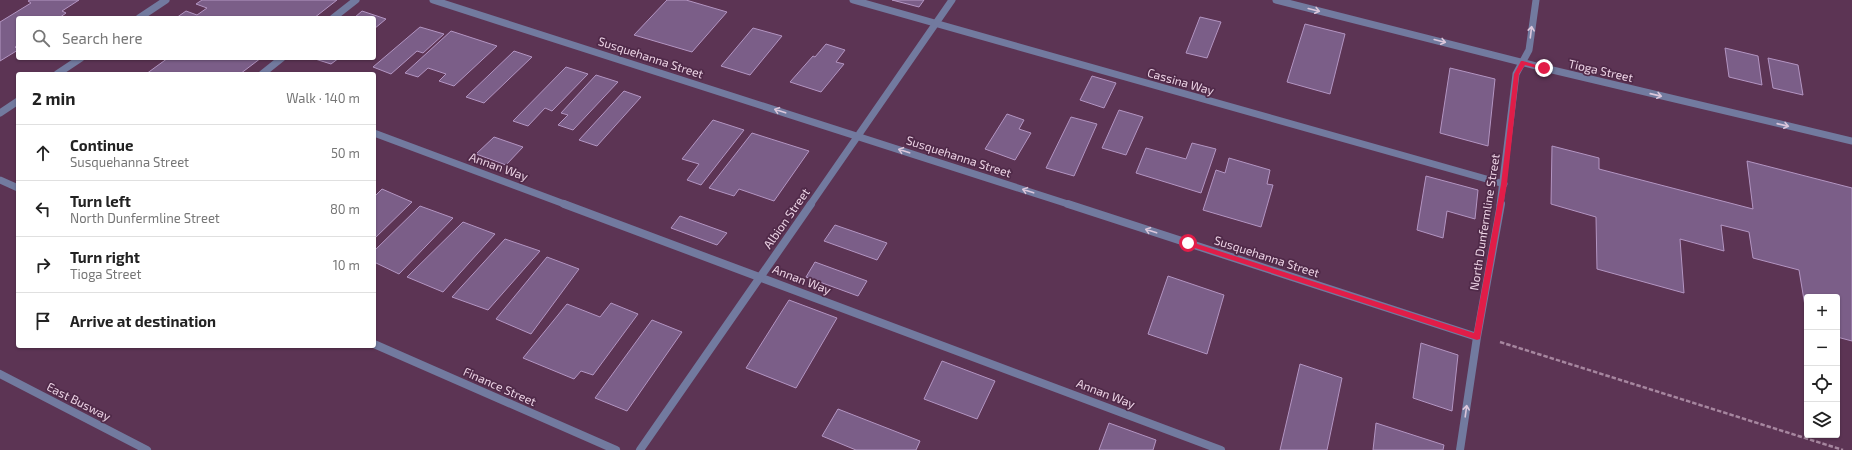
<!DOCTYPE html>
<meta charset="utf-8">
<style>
:root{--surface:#fff;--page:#f2f2f2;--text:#222;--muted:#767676;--line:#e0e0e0}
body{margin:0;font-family:"Exo 2",sans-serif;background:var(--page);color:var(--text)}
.controls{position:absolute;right:12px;bottom:12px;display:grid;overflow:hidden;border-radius:4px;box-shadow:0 1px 3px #0004}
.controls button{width:36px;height:36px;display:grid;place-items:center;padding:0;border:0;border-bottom:1px solid var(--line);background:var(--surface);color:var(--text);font:20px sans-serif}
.stop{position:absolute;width:12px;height:12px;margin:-9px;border:3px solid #e11d48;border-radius:50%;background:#fff}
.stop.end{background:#e11d48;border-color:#fff;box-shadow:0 1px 4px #0008}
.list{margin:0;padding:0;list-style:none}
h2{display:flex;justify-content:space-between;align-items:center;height:52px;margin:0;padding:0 16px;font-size:17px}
h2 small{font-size:13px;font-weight:400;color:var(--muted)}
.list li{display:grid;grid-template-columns:26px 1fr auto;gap:12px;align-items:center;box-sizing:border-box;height:56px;padding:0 16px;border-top:1px solid var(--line)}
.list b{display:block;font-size:15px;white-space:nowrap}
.list p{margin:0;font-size:13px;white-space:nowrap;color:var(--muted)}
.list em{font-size:13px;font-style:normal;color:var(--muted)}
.icon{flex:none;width:22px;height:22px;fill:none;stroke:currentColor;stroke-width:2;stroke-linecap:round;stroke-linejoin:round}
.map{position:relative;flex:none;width:1852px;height:450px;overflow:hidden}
.search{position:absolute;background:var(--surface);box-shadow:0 1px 3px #0004;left:16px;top:16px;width:360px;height:44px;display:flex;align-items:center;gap:10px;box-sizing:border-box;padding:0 14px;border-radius:4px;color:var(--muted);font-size:15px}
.panel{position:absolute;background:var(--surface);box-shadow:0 1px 3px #0004;left:16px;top:72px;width:360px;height:276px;border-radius:4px}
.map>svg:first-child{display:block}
.building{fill:#7b5e88;stroke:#b395c2}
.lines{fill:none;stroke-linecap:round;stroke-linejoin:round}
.path{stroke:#a6869f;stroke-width:2.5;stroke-dasharray:4.5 2;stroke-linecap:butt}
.lane-far1{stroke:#727a9f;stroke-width:7}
.lane{stroke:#727a9f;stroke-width:8}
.street-far1{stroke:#727a9f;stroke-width:7}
.street{stroke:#727a9f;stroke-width:8}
.oneway{stroke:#dbc6db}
.route{fill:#e11d48}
.labels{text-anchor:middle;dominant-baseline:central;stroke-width:3.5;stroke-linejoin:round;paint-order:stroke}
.street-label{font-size:12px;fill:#edd4e6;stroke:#502a49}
</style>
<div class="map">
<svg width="1852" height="450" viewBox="0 0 1852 450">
<rect width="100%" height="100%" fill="#5c3454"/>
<path class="building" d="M30 0H79L62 11 66 13 59 18H18V45L15 47 18 50 0 61V22L31 3 28 1Z
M202 0H337L314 18H176L186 11 197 15 207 8 196 4Z
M667 0H686L727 12 692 52 634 35Z
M892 0H924L919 7Z
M362 11 386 19 374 29V18H354Z
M1200 17 1221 22 1207 58 1186 53Z
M1305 24 1345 34 1330 94 1287 82Z
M420 27 444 34 423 53 417 51 391 74 373 67Z
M753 28 782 36 750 75 721 66Z
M451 31 497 46 454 86 439 81 446 74 428 68 418 77 405 73Z
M826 44 845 50 836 62 844 64 821 92 790 82 813 56 815 57Z
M1725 48 1758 56 1762 85 1729 77Z
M514 51 532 57 484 103 466 97Z
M168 58H261L240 74H146Z
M312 58H339L331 64Z
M1768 58 1798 65 1803 95 1773 88Z
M566 67 588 74 552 111 545 108 528 126 513 121Z
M1450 68 1495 79 1488 146 1440 133Z
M596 75 618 82 573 130 558 125 568 115 561 113Z
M1092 76 1116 83 1104 108 1080 100Z
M624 91 641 97 597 146 579 140Z
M1119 110 1143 117 1126 155 1102 148Z
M1007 114 1024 120 1019 129 1031 133 1015 160 985 149Z
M1071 117 1097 124 1074 176 1046 168Z
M713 120 744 130 701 185 687 180 699 164 682 159Z
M752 133 809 151 774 201 739 189 734 196 709 188Z
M494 137 523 147 506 165 476 154Z
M1192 143 1216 149 1201 193 1136 173 1146 148 1186 159Z
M1552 146 1599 158V169L1753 209 1747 161 1852 188V341L1837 337V297H1807V318L1799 270 1753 258 1749 232 1721 225 1724 251 1680 239 1684 293 1597 269 1596 217 1551 204Z
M1229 158 1270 170 1267 184 1273 185 1261 227 1203 210 1216 170 1225 173Z
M1426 176 1478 190 1475 219 1447 211 1443 238 1417 230Z
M382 189 412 202 374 239V197Z
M420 206 453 218 399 274 374 262V251Z
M680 216 727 233 717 245 671 228Z
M463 222 495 234 443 292 407 277Z
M835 225 887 243 877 260 824 241Z
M505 239 540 251 488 310 452 297Z
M547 257 579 269 531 334 496 319Z
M815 262 867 281 858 296 806 277Z
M1168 276 1224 295 1207 354 1148 334Z
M789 300 837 318 796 388 746 368Z
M611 303 638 314 593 375 581 371 574 379 523 358 567 304 600 317Z
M652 320 682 332 627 411 595 398Z
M1421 343 1458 355 1452 411 1413 398Z
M942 361 995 381 977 419 924 399Z
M1300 364 1342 378 1327 450H1280Z
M838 409 920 441 916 450H856L822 436Z
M1109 423 1156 440 1153 450H1099Z
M1376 423 1444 445 1443 450H1373Z"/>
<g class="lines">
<path class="path" d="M1500 342 1843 450"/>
<path class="lane-far1" d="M853 0 1504 184
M333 18 356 0
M262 74 282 58
M374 133 567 205"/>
<path class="lane" d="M564 204 1221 450
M0 374 147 450"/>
<path class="street-far1" d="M433 0 1071 205
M1276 0 1544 68 1852 141
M139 18 166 0
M57 74 81 58
M0 113 18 101
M0 180 18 188
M810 205 952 0
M1500 205 1516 74 1529 50 1536 0"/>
<path class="street" d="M1068 204 1477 337
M374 344 616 450
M640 450 811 204
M1460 450 1477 337 1501 204"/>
</g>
<defs><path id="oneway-shaft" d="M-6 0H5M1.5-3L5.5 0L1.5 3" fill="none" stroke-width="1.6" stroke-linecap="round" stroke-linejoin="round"/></defs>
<g class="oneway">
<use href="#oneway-shaft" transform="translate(1314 10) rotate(14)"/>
<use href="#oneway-shaft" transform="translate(1531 32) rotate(-83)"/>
<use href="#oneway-shaft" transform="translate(1440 41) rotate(14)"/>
<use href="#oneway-shaft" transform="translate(1656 95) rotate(13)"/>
<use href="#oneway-shaft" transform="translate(780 111) rotate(-162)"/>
<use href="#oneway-shaft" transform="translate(1783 125) rotate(13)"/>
<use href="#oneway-shaft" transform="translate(904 151) rotate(-162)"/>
<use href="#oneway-shaft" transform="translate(1028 191) rotate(-162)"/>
<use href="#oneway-shaft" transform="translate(1151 231) rotate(-162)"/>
<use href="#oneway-shaft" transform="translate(1466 411) rotate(-82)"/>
</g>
<path class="route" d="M1523 61 1546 68 1544 70 1525 65 1519 74 1507 184 1480 339 1477 340 1186 245 1185 243 1188 241 1474 333 1501 184 1514 74 1521 61Z"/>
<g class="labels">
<g class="street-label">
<text transform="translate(651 57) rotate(18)">Susquehanna Street</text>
<text transform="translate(1601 70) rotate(13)">Tioga Street</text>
<text transform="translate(1181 81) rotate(16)">Cassina Way</text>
<text transform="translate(959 156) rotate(18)">Susquehanna Street</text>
<text transform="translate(499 166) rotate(20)">Annan Way</text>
<text transform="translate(786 218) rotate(-55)">Albion Street</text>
<text transform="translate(1484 222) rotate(-81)">North Dunfermline Street</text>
<text transform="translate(1267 256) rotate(18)">Susquehanna Street</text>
<text transform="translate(802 279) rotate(21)">Annan Way</text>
<text transform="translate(500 386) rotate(24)">Finance Street</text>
<text transform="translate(1106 393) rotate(21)">Annan Way</text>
<text transform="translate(79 401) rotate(27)">East Busway</text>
</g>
</g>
</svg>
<div class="controls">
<button>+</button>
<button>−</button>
<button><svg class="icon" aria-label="locate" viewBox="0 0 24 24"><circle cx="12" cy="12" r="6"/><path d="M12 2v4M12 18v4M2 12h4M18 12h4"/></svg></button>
<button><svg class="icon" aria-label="layers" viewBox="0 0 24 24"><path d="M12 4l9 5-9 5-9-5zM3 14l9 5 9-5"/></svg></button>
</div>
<div class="stop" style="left:1188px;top:243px"></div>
<div class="stop end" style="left:1544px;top:68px"></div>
<div class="search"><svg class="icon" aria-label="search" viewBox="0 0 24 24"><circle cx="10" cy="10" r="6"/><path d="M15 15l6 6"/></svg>Search here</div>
<section class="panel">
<h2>2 min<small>Walk · 140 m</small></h2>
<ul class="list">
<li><svg class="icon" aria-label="ahead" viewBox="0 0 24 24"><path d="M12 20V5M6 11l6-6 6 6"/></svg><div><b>Continue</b><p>Susquehanna Street</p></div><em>50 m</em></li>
<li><svg class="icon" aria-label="left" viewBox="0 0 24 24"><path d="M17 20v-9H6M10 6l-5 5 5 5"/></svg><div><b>Turn left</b><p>North Dunfermline Street</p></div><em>80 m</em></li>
<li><svg class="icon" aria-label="right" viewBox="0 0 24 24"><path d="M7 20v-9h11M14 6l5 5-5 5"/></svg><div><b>Turn right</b><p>Tioga Street</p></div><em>10 m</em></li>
<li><svg class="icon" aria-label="arrive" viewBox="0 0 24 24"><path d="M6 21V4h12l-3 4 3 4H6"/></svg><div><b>Arrive at destination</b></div></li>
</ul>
</section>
</div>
